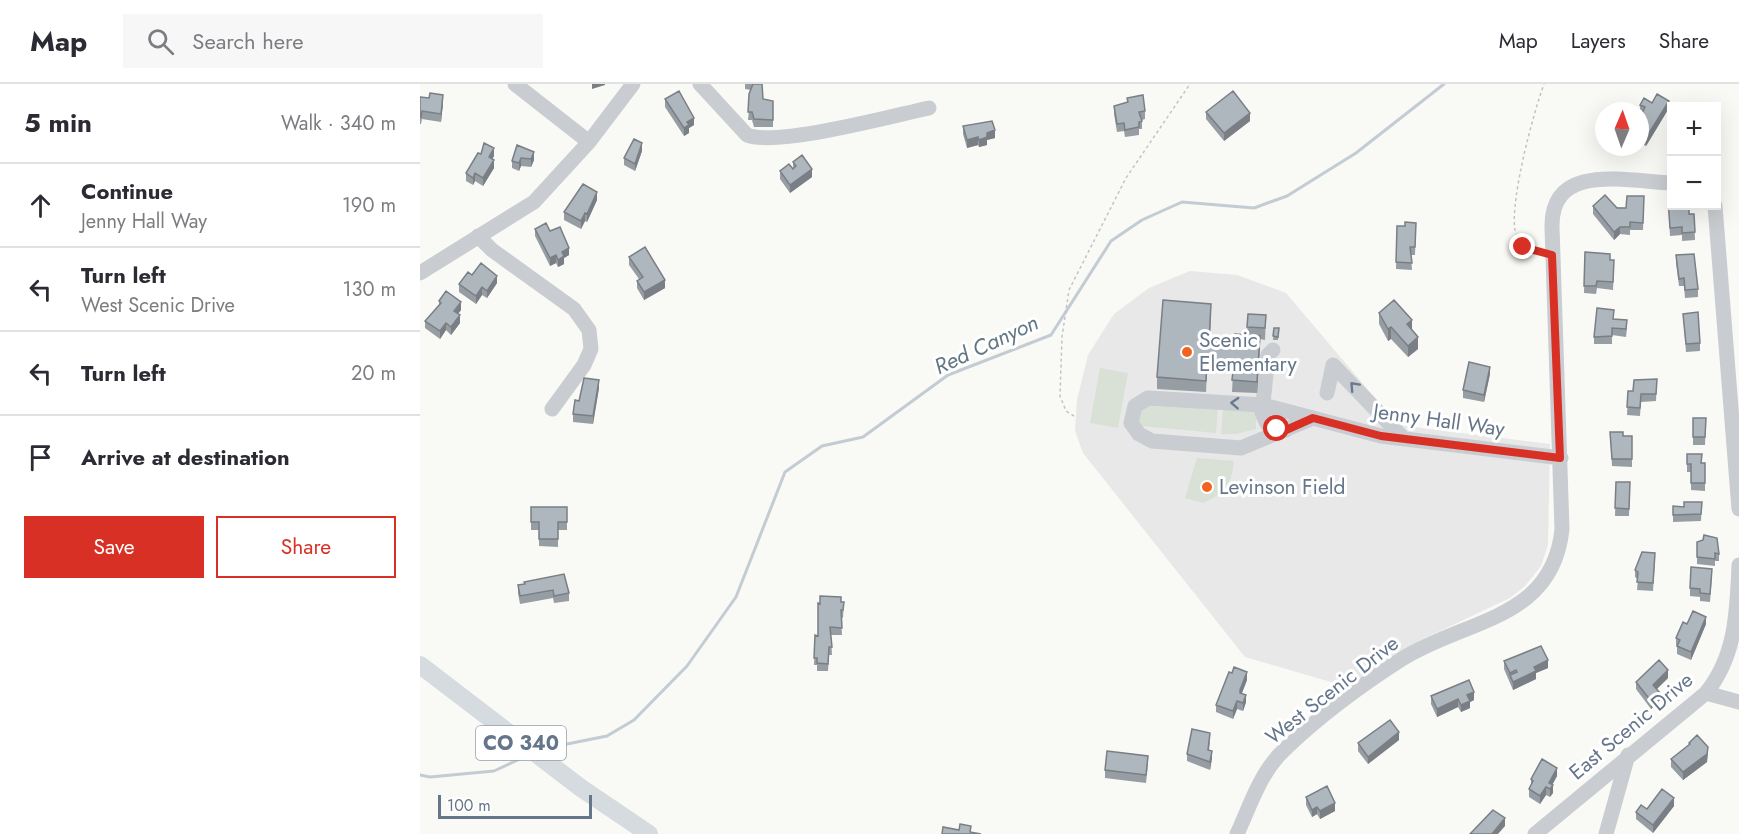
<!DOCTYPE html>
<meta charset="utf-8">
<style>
:root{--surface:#fff;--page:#f7f7f7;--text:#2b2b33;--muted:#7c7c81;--line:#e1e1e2;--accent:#d93025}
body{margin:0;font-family:Jost,sans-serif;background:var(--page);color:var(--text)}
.controls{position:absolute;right:18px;top:18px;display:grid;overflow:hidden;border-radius:0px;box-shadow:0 6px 24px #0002}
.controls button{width:54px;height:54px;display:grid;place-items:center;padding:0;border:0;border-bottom:2px solid var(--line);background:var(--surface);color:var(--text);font:30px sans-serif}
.compass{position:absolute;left:1175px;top:18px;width:54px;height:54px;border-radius:50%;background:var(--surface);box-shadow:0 6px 24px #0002;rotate:2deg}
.scale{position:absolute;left:18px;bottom:15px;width:154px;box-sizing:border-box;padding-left:6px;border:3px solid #65768a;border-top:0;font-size:16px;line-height:21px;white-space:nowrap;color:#65768a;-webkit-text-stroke:4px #fff;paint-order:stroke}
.stop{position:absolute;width:18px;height:18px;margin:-14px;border:4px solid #d93025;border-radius:50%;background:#fff}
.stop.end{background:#d93025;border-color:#fff;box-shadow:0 2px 6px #0008}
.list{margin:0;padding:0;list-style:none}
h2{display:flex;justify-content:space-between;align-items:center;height:78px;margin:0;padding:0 24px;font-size:26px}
h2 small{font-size:20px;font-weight:400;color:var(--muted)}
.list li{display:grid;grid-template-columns:39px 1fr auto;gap:18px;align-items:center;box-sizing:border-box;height:84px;padding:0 24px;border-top:2px solid var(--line)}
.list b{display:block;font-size:22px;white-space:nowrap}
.list p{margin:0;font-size:20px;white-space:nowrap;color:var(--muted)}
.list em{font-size:20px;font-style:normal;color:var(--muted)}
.actions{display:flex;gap:12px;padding:18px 24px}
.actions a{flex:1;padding:14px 0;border:2px solid var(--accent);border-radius:0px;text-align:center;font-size:21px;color:var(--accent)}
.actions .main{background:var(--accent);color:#fff}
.icon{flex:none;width:33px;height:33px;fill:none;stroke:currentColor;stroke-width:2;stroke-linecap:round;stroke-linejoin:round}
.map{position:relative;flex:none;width:1319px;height:750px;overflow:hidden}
header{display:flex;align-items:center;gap:36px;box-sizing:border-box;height:84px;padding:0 30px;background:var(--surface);border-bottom:2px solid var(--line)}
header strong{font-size:28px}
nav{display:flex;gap:33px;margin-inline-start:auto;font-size:21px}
.search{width:420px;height:54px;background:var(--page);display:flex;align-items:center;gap:15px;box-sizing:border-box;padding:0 21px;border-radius:0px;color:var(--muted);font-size:22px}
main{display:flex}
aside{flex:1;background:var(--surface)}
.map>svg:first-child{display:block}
.built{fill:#e7e8e7}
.green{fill:#d9e1d7}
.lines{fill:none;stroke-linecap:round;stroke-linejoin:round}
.stream{stroke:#c2ccd2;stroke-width:3}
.path{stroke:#c0c3c5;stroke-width:1.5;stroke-dasharray:3 3;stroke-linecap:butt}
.minor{stroke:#c9ccd0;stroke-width:15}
.major{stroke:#d6dbe0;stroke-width:18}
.wall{fill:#969da3}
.shaded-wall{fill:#7a7f85}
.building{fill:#aeb6be;stroke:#7a7f85;stroke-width:1.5}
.oneway{stroke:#6a7a8e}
.route{stroke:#d93025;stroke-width:8}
.poi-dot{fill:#f2641d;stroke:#fff;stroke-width:2}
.labels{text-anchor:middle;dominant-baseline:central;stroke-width:6;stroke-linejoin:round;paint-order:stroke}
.shield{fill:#fff;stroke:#939fad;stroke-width:1.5}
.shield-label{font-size:20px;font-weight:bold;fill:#65768a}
.poi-label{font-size:21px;fill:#65768a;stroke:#fff;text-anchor:start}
.street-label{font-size:21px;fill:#65768a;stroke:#fff}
.water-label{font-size:22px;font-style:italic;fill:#617785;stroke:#fff}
</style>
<header>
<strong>Map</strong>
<div class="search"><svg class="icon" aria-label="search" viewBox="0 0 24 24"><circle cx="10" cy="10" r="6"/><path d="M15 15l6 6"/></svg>Search here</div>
<nav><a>Map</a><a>Layers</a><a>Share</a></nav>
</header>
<main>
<aside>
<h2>5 min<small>Walk · 340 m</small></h2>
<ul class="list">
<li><svg class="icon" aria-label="ahead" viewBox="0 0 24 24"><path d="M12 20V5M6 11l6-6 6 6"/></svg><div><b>Continue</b><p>Jenny Hall Way</p></div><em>190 m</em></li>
<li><svg class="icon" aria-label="left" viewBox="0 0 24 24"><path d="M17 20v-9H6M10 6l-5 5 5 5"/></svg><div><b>Turn left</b><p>West Scenic Drive</p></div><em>130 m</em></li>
<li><svg class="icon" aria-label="left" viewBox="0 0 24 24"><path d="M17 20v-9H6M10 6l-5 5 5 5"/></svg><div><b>Turn left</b></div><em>20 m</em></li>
<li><svg class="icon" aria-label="arrive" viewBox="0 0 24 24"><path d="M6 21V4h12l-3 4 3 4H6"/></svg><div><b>Arrive at destination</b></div></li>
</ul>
<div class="actions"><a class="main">Save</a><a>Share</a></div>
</aside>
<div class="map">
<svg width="1319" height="750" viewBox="0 0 1319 750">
<rect width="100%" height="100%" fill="#f9f9f6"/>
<path class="built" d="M770 187 817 191 866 209 978 341 1130 360 1128 461 1121 482 1105 502 1090 514 1001 556 928 603 825 573 663 369 655 347 657 316 668 271 694 230 729 204Z"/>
<path class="green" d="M680 284 708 289 698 344 670 339Z
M727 319 798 322 796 349 721 342 717 332Z
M803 324 836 325V345L816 350H801Z
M777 374 814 377C812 400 804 410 783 419L765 414Z"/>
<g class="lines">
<path class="stream" d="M127 664 187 652 214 636 267 582 316 513 365 388 402 362 443 353 528 291 631 251 691 157 722 136 762 118 834 124 867 112 936 69 1024 0
M0 691 10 693 74 687 104 673"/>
<path class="path" d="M1120 169 1103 163C1100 158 1096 151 1095 146 1090 116 1113 30 1124 0
M654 332 646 327 640 312 642 253 649 206 706 94 770 0"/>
<path class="minor" d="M95 0 169 58
M280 0 327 51C357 63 472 32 509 24
M1295 122 1319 425
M58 152 72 166 154 225 169 246 171 265 164 281 132 325
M0 189 114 118 169 58 213 0
M853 266 848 271 842 329 847 340 866 346
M907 309 913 281 984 355
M893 334 821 364 732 357 719 350 711 339 715 322 728 314 843 321 961 352 1141 374
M1286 609 1319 618
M817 750C830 722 840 689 863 667 897 634 943 600 982 575 1046 535 1133 536 1142 445L1132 143C1131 78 1206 97 1252 99
M1115 750 1286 609C1316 572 1317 528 1319 481
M1186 750 1208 671"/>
<path class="major" d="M0 581 161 704 229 750"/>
</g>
<path class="wall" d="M325 0H342L343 15 353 17V43H334L332 36H328L331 6 325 5Z
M0 13 23 19 21 38 2 35 1 40H0Z
M707 14 725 27V35L722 36V45H719V51L705 53 704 47 697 48 694 30V22L707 18Z
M245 15 274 41 269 44V49L264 52 245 23Z
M1232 19 1249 24 1226 62 1220 59V34L1222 29 1220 28V21Z
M786 28 830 37 804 57 786 35Z
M543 42 575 54 567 56V61L559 63 558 61 547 64 543 50Z
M97 61 114 76 111 83 101 82 99 87 92 84V77Z
M222 67 215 87 204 81V74Z
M61 70 74 72 72 75 74 84 63 102 55 97 53 101 46 97V89Z
M373 78 392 93 370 109 360 95V87L373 85Z
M1224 112 1223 146H1210V151L1200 150 1194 156 1173 130V122L1206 124Z
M1248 115 1269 130H1274L1275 156 1262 157V151L1250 152Z
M177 116 167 138 165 137 161 145 144 136V128Z
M996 139 995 171H991L992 186 976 185 977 142H985Z
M115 145 130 147 149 171 144 174V180L138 183 136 179 130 182 115 152Z
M1165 168 1190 176 1194 184 1193 206 1177 204 1176 210 1164 209Z
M1256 171 1278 205V213L1265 214 1264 202H1259L1256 179Z
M209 173 245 204 224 216 217 204V197L219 195 209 181Z
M52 191 77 199 67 214 62 211 56 220 39 208V200Z
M19 217 41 226 38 230 40 239 31 251 26 246 20 255 5 244V237L19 222Z
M959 229 992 246 998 265 988 273 971 255 968 257 959 240Z
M828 230 846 231 845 256 840 255 837 309 812 308 813 289 787 287 786 308 737 305V293L791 231 790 257 814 258 827 251Z
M1263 230 1280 259V267L1266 268Z
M1194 235 1207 244 1206 253 1192 251V260H1174V253Z
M854 244H859L858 256H853Z
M1070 290 1064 318 1043 314V306Z
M1237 295 1236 317 1221 318 1220 332 1207 331 1208 307H1213Z
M179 304 173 340 153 338V330Z
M1273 334H1286L1285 361H1273Z
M1190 348 1203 352H1212V383L1192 382Z
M1267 370 1281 379H1285V407L1271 406V388H1267Z
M1196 398H1210L1209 432H1195Z
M1282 418 1281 437 1253 438V431L1264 423Z
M111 423H147V446H138V463L119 462V446H111Z
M1277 458 1299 470V477H1295V482L1277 480Z
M1235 477 1233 507 1217 506 1218 495 1215 493V486Z
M1292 492 1290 518 1280 517V513L1270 512V504Z
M104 498 149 509V517L134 519 133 514 100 520 98 509V501L104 500Z
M421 518H424L423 534 421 533 422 551H411L412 571H409L408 587H397V581H394L395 551 398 552Z
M1267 540H1286L1271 576 1257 570V562L1256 561V554Z
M1084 577 1128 584 1116 589V595L1093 606 1084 585Z
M1248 594 1236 605 1240 616 1231 625 1216 605V598Z
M827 596 822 609 826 618 823 627 817 625 813 635 796 628V621Z
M1011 612 1054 616 1050 618V624L1041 628 1038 623 1017 633 1011 620Z
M979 656 948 680 938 667V659Z
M790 657 789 666 792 674 790 686 767 677V670Z
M1269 659 1288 670 1287 678 1263 696 1251 683V675L1269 662Z
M728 680 726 699 685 694V686Z
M1137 692 1132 701 1133 709 1130 713 1126 711 1120 720 1109 713V705L1111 702V695Z
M886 713 915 727 900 735 897 730 892 733 886 721Z
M1254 722 1233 749 1216 735V728Z"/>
<path class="shaded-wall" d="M172 0H185V1L172 5Z
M23 11V19L21 38V30Z
M1249 17V24L1226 62V54Z
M830 29V37L804 57V49Z
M274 34V41L269 44V49L264 52V44L267 38Z
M575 46V54L567 56V61L559 63V56L567 49Z
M558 53V61L547 64V56Z
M222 59V67L215 87V80Z
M74 64V72L69 81V73Z
M114 68V76L111 83V75Z
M101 74V82L99 87V79Z
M74 76V84L63 102V94Z
M392 85V93L370 109V101Z
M55 89V97L53 101V94Z
M177 108V116L167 138V130Z
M165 129V137L161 145V137Z
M1200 143V150L1194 156V148Z
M149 164V171L144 174V180L138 183V176L142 168Z
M136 171V179L130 182V174Z
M77 192V199L67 214V207Z
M245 196V204L224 216V208Z
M62 203V211L56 220V212Z
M41 218V226L34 235V227Z
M40 231V239L31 251V243Z
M992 236V247L987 240Z
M26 239V246L20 255V247Z
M971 243V255L968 257V245Z
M840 252V263L837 309V298Z
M998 253V265L988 273V262Z
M1070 283V290L1064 318V311Z
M179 296V304L173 340V332Z
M1286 533V540L1271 576V568Z
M1128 576V584L1116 589V595L1093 606V598L1114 583Z
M1248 586V594L1233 609V601Z
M827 588V596L820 614V606Z
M1054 608V616L1050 618V624L1041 628V621L1047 611Z
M1240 609V616L1231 625V617Z
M826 611V618L823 627V619Z
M1038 615V623L1017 633V625Z
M817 617V625L813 635V627Z
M979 648V656L948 680V673Z
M1288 663 1287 678 1263 696V688Z
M792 667V674L790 686V678Z
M1137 684V692L1130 705 1129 699Z
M1133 701V709L1130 713V705Z
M1126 703V711L1120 720V712Z
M1254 714V722L1233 749V741Z
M915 719V727L900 735V727Z
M897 723V730L892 733V726Z
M1085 734V742L1078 750H1072Z"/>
<path class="building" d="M333 0H342L343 15 353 17V36L334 35 332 28H328L329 10Z
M259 7 274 34 267 38 269 41 264 44 245 15Z
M813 7 830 29 804 49 786 28Z
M10 9 23 11 21 30 2 27 1 33H0V13L9 14Z
M1237 10 1249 17 1226 54 1220 51V34L1225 23 1220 21 1224 14 1232 19Z
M723 11 725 27 719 28 722 37 719 38V43L705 46 704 39 697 40 694 22 708 18 707 14Z
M572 37 575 46 567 49V53L559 56 558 53 547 56 543 42Z
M214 55 222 59 215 80 204 74Z
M64 59 74 64 69 73 74 76 63 94 55 89 53 94 46 89 58 69 61 70Z
M97 61 114 68 111 75 101 74 99 79 92 77Z
M382 71 392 85 370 101 360 87 369 80 373 85 376 82 373 78Z
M163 100 177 108 167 130 165 129 161 137 144 128Z
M1185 111 1197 124H1206L1207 112H1224L1223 139 1210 138V143H1200L1194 148 1173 122Z
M1248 115H1251V122H1269V130H1274L1275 148 1262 149V143L1250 144Z
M985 138 996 139 995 163H990L992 179 976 178 977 142H985Z
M126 139 130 147 140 143 149 164 142 168 144 172 138 176 136 171 130 174 115 145Z
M225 163 245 196 224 208 217 197 223 193 209 173Z
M1165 168 1190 170V176H1194L1193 198 1177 197 1176 202H1164Z
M1274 170 1278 205 1265 206 1264 194 1259 195 1256 171Z
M61 179 77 192 67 207 62 203 56 212 39 200 48 188 52 191Z
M26 207 41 218 34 227 40 231 31 243 26 239 20 247 5 237 21 219 19 217Z
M743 216 791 220 789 257 814 258 815 250 840 252 837 298 812 296 814 278 787 276 786 297 737 293Z
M974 216 992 236 987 240 998 253 988 262 971 243 968 245 959 229Z
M1177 224 1194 226 1193 235 1207 236 1206 245 1192 244V252L1174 253Z
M1278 228 1280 259 1266 260 1263 230Z
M828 230 846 231 845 244 827 243Z
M854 244H859L858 253 853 252Z
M1049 278 1070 283 1064 311 1043 306Z
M164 294 179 296 173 332 153 330 155 316 159 317Z
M1237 295 1236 310H1221L1220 324 1207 323 1208 307H1213L1214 296Z
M1273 334H1286L1285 353H1273Z
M1190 348H1203V352H1212V375H1192Z
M1267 370H1282L1281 379H1285V399H1271V380H1267Z
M1196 398H1210L1209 425 1195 424Z
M1264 418H1282L1281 430 1253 431V422L1264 423Z
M111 423H147V438H138V455H119V438H111Z
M1284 451 1297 454 1299 470 1295 469V475L1277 473V458L1283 456Z
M1222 468 1235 469 1233 499 1217 498 1218 488 1215 486Z
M1271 483 1292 485 1290 510 1280 509V505L1270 504Z
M144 490 149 509 134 512 133 506 100 512 98 501 105 500 104 498Z
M400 512 421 513V518H424L423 526H421L422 544 410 543 412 563H409L408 580 397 579V574H394L395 551 398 552V519L400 520Z
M1273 527 1286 533 1271 568 1257 562 1260 556 1256 554 1263 538 1267 540Z
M1121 562 1128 576 1114 583 1116 587 1093 598 1090 591 1097 588 1096 586 1090 589 1084 577Z
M1239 576 1248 586 1233 601 1240 609 1231 617 1216 598Z
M814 583 827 588 820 606V609L826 611 823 619 817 617 813 627 796 621 809 588 812 589Z
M1049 596 1054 608 1047 611 1050 617 1041 621 1038 615 1017 625 1011 612Z
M970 636 979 648 948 673 938 659Z
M772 645 790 649 788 666 792 667 790 678 767 670Z
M1277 651 1288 663 1287 670 1263 688 1251 675 1270 660 1269 659Z
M687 667 728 672 726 691 685 686Z
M1122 675 1137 684 1129 699 1133 701 1130 705 1126 703 1120 712 1109 705 1113 697 1111 695Z
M907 702 915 719 900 727 897 723 892 726 886 713Z
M1242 705 1254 714 1233 741 1216 728 1221 721 1227 725Z
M1073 726 1085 734 1072 750H1050Z
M540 740 551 742 550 748 561 750H522L523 743 539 746Z"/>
<defs><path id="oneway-chevron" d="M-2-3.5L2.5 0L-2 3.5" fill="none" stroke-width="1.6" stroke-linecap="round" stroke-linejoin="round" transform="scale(1.5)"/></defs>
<g class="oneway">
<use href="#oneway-chevron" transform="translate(934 302) rotate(-133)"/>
<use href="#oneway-chevron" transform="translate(815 319) rotate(-177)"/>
</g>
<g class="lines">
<path class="route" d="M857 345 866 346 893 334 961 352 1140 374 1132 171 1103 163"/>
</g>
<g class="poi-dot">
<circle cx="767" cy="268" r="6"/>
<circle cx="787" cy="403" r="6"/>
</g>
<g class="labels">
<rect class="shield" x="56" y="642" width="90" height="34" rx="4.5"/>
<g class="shield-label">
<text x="101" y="659">CO 340</text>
</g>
<g class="poi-label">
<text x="779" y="256">Scenic<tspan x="779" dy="24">Elementary</tspan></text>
<text x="799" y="403">Levinson Field</text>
</g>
<g class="street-label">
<text transform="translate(1019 336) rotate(8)">Jenny Hall Way</text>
<text transform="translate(912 606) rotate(-38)">West Scenic Drive</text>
<text transform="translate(1211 642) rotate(-40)">East Scenic Drive</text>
</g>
<g class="water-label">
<text transform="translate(566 260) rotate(-25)">Red Canyon</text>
</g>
</g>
</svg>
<div class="controls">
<button>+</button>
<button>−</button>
</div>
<svg class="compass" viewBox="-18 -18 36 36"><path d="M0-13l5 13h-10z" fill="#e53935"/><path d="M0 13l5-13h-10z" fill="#7c7c81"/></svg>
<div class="scale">100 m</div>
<div class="stop" style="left:857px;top:345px"></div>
<div class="stop end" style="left:1103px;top:163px"></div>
</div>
</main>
